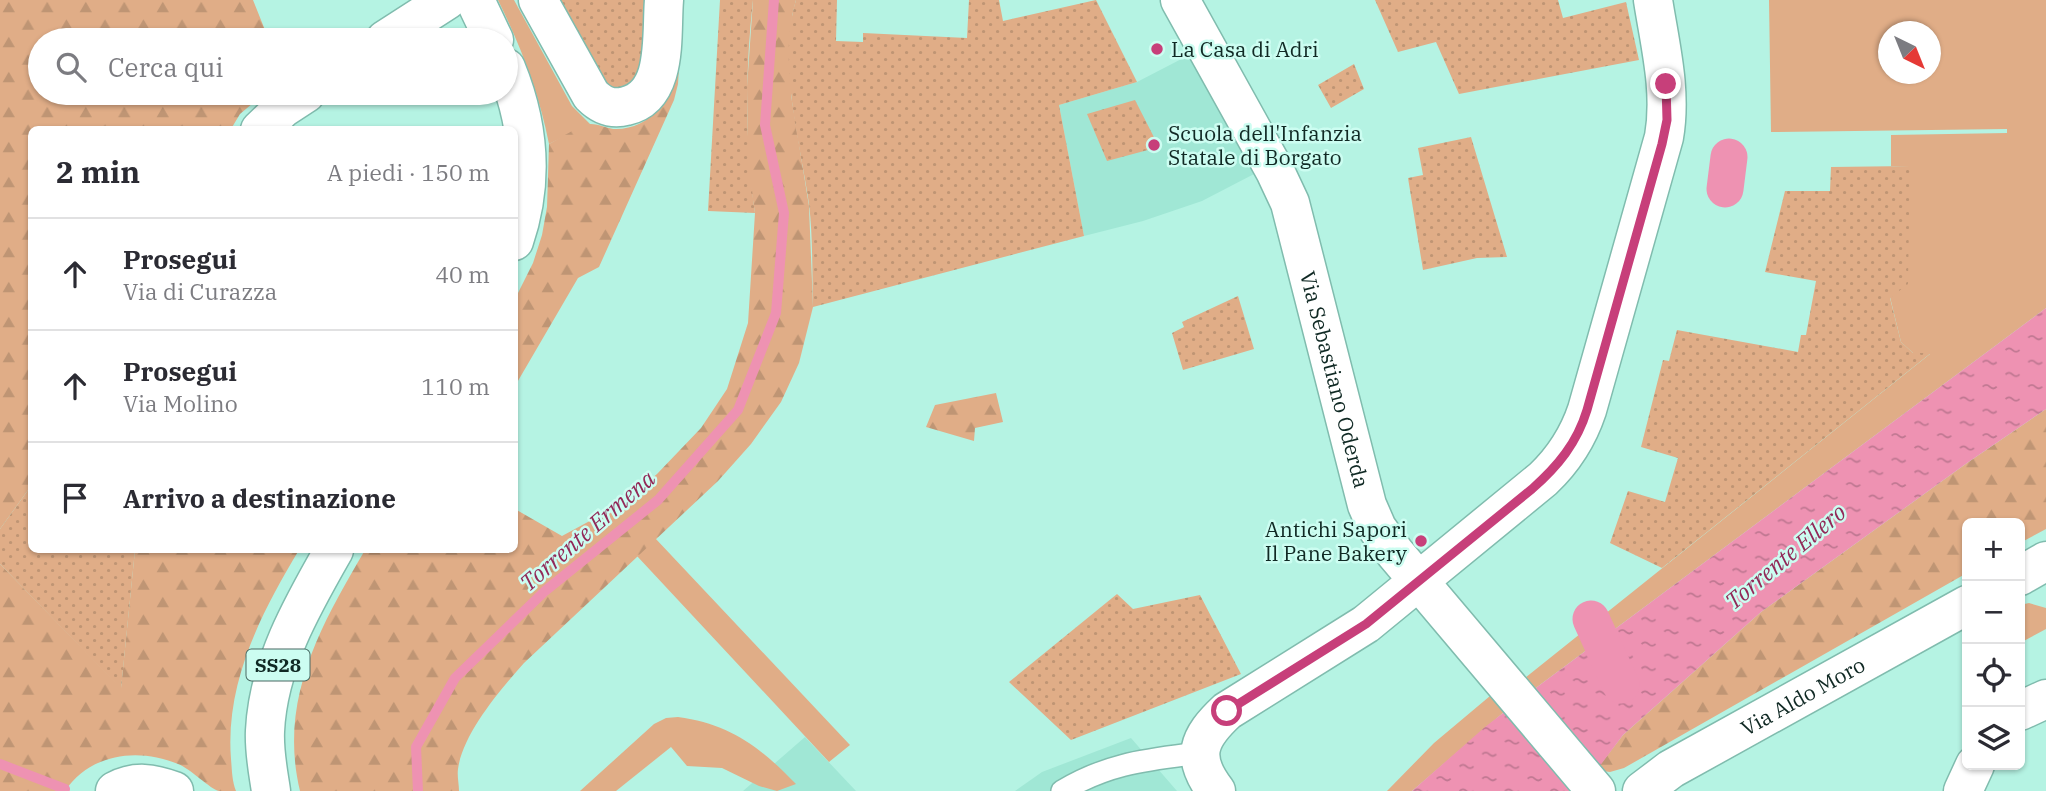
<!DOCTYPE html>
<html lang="it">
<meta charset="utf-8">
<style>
:root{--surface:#fff;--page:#f2f2f3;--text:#2b2b33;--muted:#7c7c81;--line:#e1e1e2}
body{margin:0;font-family:"IBM Plex Serif",serif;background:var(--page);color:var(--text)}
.controls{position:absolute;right:21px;bottom:21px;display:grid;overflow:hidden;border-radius:10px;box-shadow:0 2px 5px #0004}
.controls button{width:63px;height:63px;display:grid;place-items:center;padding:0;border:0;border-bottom:2px solid var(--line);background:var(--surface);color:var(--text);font:35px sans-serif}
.compass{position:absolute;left:1878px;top:21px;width:63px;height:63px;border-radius:50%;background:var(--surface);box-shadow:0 2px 5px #0004;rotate:137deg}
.stop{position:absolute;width:21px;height:21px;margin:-16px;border:5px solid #c73f7a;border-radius:50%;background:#fff}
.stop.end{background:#c73f7a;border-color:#fff;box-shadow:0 2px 7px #0008}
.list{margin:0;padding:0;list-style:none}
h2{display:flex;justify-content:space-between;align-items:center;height:91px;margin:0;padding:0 28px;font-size:30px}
h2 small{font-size:23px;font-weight:400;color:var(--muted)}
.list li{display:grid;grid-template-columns:46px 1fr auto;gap:21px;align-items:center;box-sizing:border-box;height:112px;padding:0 28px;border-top:2px solid var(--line)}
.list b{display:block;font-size:26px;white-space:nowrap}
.list p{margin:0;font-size:23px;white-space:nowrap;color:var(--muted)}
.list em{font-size:23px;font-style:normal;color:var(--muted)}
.icon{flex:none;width:38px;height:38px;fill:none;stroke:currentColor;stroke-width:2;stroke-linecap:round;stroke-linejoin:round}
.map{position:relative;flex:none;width:2046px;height:791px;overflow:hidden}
.search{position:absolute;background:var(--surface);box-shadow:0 2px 5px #0004;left:28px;top:28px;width:490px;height:77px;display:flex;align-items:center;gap:18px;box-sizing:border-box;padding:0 24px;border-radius:38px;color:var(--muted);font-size:26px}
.panel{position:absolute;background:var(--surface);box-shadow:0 2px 5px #0004;left:28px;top:126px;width:490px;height:427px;border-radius:10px}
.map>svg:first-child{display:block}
.built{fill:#a0e7d5}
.green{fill:#e0ad87;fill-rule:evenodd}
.forest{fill:url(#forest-firs)}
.garden{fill:url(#garden-dots)}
.water{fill:url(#water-ripples)}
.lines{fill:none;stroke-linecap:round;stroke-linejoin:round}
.stream{stroke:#ee92b2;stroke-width:10}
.canal{stroke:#ee92b2;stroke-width:37}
.service-casing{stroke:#80bcae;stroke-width:24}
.minor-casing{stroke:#80bcae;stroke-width:41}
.tertiary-casing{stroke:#80bcae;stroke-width:41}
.secondary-casing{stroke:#80bcae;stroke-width:41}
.primary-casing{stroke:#80bcae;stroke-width:41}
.service{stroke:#fff;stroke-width:21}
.minor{stroke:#fff;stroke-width:38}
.tertiary{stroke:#fff;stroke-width:38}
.secondary{stroke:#fff;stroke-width:38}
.primary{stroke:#fff;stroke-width:38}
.route{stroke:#c73f7a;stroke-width:9}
.poi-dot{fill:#c73f7a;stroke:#ccfdf1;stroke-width:2.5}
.labels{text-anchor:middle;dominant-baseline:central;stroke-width:5;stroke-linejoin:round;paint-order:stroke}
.shield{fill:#ccfdf1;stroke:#486962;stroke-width:2}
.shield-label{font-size:19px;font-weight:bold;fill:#102924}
.poi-label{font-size:21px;fill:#102924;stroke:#ccfdf1;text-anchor:start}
.street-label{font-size:21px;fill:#102924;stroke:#ccfdf1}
.water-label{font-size:23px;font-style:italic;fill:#922958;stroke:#ccfdf1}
</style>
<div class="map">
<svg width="2046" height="791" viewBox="0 0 2046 791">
<defs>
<pattern id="forest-firs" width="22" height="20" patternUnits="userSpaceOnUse" patternTransform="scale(1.75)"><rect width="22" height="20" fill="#e0ad87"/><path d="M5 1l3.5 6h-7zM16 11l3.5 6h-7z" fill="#bf9574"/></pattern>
<pattern id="garden-dots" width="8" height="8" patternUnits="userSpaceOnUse" patternTransform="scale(1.75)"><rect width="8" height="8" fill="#e0ad87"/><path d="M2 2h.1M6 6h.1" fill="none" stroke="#bf9574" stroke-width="1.8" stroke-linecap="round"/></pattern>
<pattern id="water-ripples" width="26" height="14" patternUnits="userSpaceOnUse" patternTransform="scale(1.75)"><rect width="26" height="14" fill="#ee92b2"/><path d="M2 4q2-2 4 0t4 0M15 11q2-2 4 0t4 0" fill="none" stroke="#bf7791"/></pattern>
</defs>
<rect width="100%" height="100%" fill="#b5f3e3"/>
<path class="built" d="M1193 53 1256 173 1202 201 1143 221 1084 236 1059 105 1137 82Z
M805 737 856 791H743Z
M1131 738 1177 791H1015L1042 772Z"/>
<path class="green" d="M498 0H514L572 106 590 124 549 144C539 93 521 47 498 0Z
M1769 0H2046V308L1529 693 1520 682 1930 354 1913 353 1901 342 1890 297 1909 166H1891V135L2007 133V129L1771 132ZM1888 32H1930V74H1888Z
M655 538 850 745 829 762 637 556Z
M2029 603 2046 608V629L2020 643V605Z
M1490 696 1504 712 1412 791H1387L1434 743Z
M678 717C730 724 760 747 796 784L777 791 759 786 722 768 687 766 671 747 616 791H580L654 724 666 718Z"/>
<path class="forest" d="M0 0H253L269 40H40V93H265L240 114 231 129 32 130 31 486 0 529Z
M753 0H796L792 16 791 95 809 206 813 307 799 363 781 402 751 444 718 481 524 663C501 689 463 733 458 769 457 776 459 784 459 791H300C278 700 321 625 365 550H514L515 509 562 536 621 504 657 474 701 428 727 389 748 323 755 213 748 168 747 87Z
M679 68 678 84 674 100 599 267 578 278 515 386V299L533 263 542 235 547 207 549 144C561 138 576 127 589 124 597 123 608 129 616 129 651 129 671 98 679 68Z
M996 393 1003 422 975 428 974 441 926 427 935 405Z
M2046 409V529L2020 543V523H1967V573L1624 768 1610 772 1596 770 1623 735 1761 612 1967 463Z
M135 550H299C261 613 225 683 231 759 232 770 232 781 236 791 231 791 224 791 219 791 210 789 191 769 178 764 137 747 90 754 65 791H0V564L121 688Z"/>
<path class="garden" d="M558 0H646L643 62 637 80 618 89 610 87 605 82Z
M720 0H753C745 72 745 142 755 213L708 211Z
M796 0H837L836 41 863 42V33L967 38 969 0H999L1003 21 1096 0 1137 82 1059 105 1084 236 813 307C812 273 813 237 809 204 800 141 777 62 796 0Z
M1375 0H1558L1563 18 1626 2 1639 60 1459 94 1436 42 1398 52Z
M1354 64 1364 89 1331 108 1318 85Z
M1135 100 1159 147 1107 161 1087 114Z
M1471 137 1507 257 1477 258 1423 270 1408 178 1423 175 1418 148Z
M1910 166 1908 284 1890 298 1901 342 1913 353H1931L1662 568 1610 543 1628 491 1665 502 1678 458 1641 447 1663 360 1669 361 1677 330 1798 352 1801 335H1806L1816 281 1765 272 1785 191H1830L1831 167Z
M1238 296 1254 349 1183 370 1172 333 1184 327 1182 322Z
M31 486 32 550H135L121 689 0 564V529Z
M1117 594 1133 609 1200 595 1241 674 1071 740 1009 682Z"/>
<path class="water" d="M2046 308V409L1967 463 1761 612 1623 735 1581 791H1412L1485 727 1529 693Z"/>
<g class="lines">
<path class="stream" d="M0 764 65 789
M418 791 416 747 455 678 545 591 658 500 738 410 776 313 784 213 765 125 774 0"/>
<path class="canal" d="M1725 189 1729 157
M1591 619 1621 685"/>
<defs>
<path id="service" d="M1062 791C1109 763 1146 760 1199 753"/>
<path id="minor" d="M385 40 447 0
M260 130 283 108 306 93
M2020 711 2046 699
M1963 791 1975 765"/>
<path id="tertiary" d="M538 0 591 95C601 105 611 110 626 106 669 96 661 35 664 0"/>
<g id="secondary">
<path id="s1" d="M1180 0 1275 171 1290 203 1367 505 1377 528 1395 553 1596 791"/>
<path d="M2020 576 2046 561"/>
<path d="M115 791C135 780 153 783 174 791"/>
<path d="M1216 791C1190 757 1198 738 1227 711L1366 624 1543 479C1564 459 1578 437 1587 410L1664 137C1672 91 1660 45 1653 0"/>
<path id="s2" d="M1642 791 1671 769 1967 605"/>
</g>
<path id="primary" d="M475 0 494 40
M506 68C529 124 534 183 514 241
M271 791C268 771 264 752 265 731 268 665 302 606 334 550"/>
</defs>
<use href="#service" class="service-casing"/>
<use href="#minor" class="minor-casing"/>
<use href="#tertiary" class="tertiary-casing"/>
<use href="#secondary" class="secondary-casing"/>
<use href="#primary" class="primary-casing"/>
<use href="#service" class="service"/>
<use href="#minor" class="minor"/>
<use href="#tertiary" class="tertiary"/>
<use href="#secondary" class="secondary"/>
<use href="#primary" class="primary"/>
</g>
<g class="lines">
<path class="route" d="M1227 711 1366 624 1532 489C1558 466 1577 443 1587 410L1662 144 1667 120 1666 84"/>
</g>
<g class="poi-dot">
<circle cx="1157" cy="49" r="7"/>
<circle cx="1154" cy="145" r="7"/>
<circle cx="1421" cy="541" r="7"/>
</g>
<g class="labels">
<rect class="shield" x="246.5" y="649.5" width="63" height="31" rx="5"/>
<g class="shield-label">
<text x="278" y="665">SS28</text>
</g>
<g class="poi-label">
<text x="1171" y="49">La Casa di Adri</text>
<text x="1168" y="133">Scuola dell'Infanzia<tspan x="1168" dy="24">Statale di Borgato</tspan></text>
<text x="1407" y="529" text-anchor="end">Antichi Sapori<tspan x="1407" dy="24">Il Pane Bakery</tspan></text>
</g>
<g class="street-label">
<text stroke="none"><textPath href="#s1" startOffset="413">Via Sebastiano Oderda</textPath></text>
<text stroke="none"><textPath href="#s2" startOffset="187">Via Aldo Moro</textPath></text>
</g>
<g class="water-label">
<text transform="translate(587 530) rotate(-41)">Torrente Ermena</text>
<text transform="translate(1785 556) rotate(-40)">Torrente Ellero</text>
</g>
</g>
</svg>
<div class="controls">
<button>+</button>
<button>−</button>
<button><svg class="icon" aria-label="locate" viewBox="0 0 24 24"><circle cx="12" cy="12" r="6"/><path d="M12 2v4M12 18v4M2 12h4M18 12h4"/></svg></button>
<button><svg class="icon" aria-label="layers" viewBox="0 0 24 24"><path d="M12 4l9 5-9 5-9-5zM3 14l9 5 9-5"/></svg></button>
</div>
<svg class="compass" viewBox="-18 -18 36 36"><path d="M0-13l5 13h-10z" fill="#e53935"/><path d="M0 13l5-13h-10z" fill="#7c7c81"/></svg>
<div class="stop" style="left:1227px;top:711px"></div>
<div class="stop end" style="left:1666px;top:84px"></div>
<div class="search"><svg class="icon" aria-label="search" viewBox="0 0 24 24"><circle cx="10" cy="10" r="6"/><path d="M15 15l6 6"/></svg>Cerca qui</div>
<section class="panel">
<h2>2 min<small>A piedi · 150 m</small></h2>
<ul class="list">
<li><svg class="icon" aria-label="ahead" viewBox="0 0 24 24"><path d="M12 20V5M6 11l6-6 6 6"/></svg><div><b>Prosegui</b><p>Via di Curazza</p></div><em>40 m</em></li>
<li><svg class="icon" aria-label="ahead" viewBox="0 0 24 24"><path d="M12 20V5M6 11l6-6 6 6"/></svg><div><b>Prosegui</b><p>Via Molino</p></div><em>110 m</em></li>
<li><svg class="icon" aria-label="arrive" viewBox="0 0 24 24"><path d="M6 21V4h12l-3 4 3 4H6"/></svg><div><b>Arrivo a destinazione</b></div></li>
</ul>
</section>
</div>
